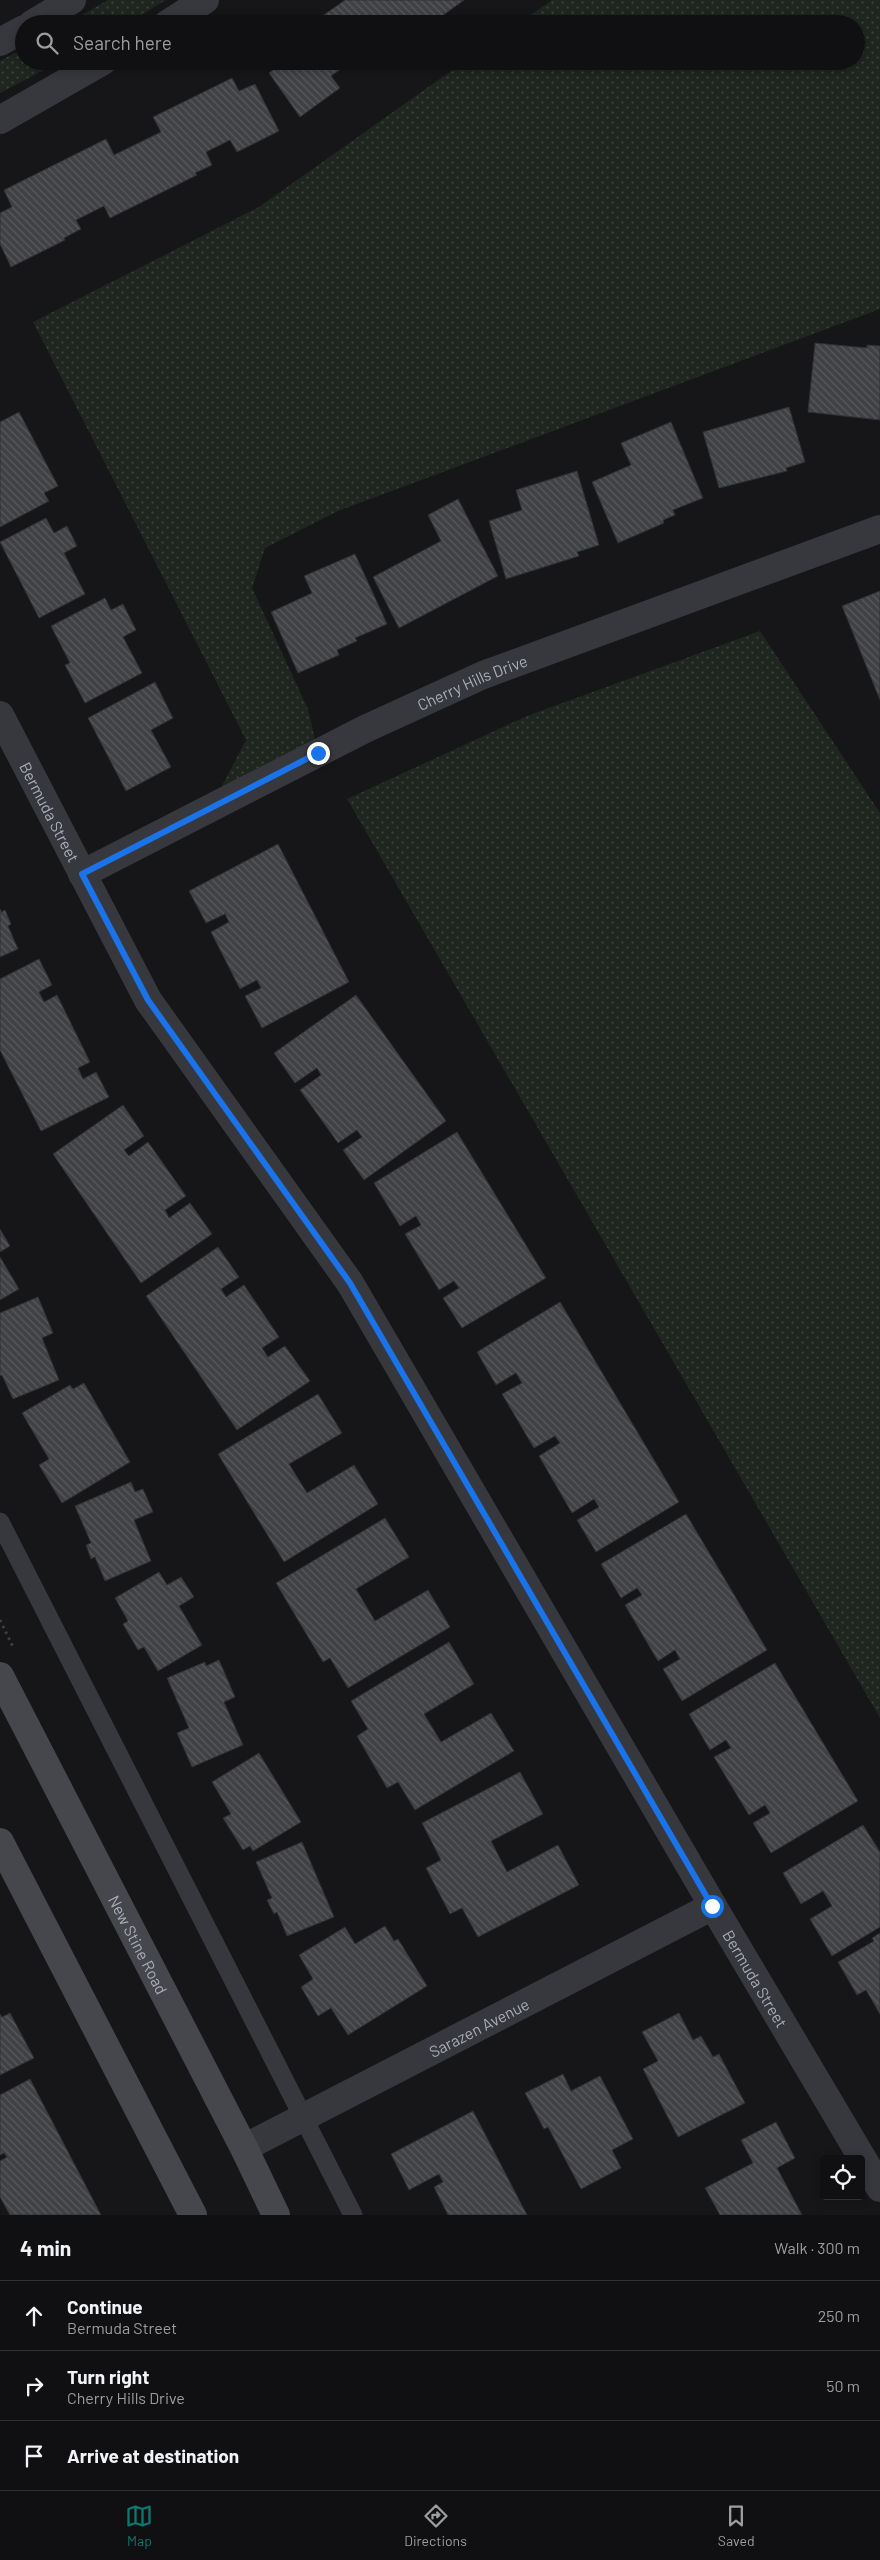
<!DOCTYPE html>
<meta charset="utf-8">
<style>
:root{--surface:#101012;--page:#1e1e20;--text:#f1f3f6;--muted:#9c9d9f;--line:#303032;--accent:#0f766e}
body{margin:0;font-family:Barlow,sans-serif;background:var(--page);color:var(--text)}
.controls{position:absolute;right:15px;bottom:15px;display:grid;overflow:hidden;border-radius:5px;box-shadow:0 2px 8px #0003}
.controls button{width:45px;height:45px;display:grid;place-items:center;padding:0;border:0;border-bottom:1px solid var(--line);background:var(--surface);color:var(--text);font:25px sans-serif}
.stop{position:absolute;width:15px;height:15px;margin:-11px;border:4px solid #1a73e8;border-radius:50%;background:#fff}
.stop.end{background:#1a73e8;border-color:#fff;box-shadow:0 1px 5px #0008}
.list{margin:0;padding:0;list-style:none}
h2{display:flex;justify-content:space-between;align-items:center;height:65px;margin:0;padding:0 20px;font-size:21px}
h2 small{font-size:16px;font-weight:400;color:var(--muted)}
.list li{display:grid;grid-template-columns:32px 1fr auto;gap:15px;align-items:center;box-sizing:border-box;height:70px;padding:0 20px;border-top:1px solid var(--line)}
.list b{display:block;font-size:19px;white-space:nowrap}
.list p{margin:0;font-size:16px;white-space:nowrap;color:var(--muted)}
.list em{font-size:16px;font-style:normal;color:var(--muted)}
.icon{flex:none;width:28px;height:28px;fill:none;stroke:currentColor;stroke-width:2;stroke-linecap:round;stroke-linejoin:round}
.map{position:relative;flex:none;width:880px;height:2215px;overflow:hidden}
.search{position:absolute;background:var(--surface);box-shadow:0 2px 8px #0003;left:15px;right:15px;top:15px;height:55px;display:flex;align-items:center;gap:12px;box-sizing:border-box;padding:0 18px;border-radius:28px;color:var(--muted);font-size:19px}
.sheet{height:275px;background:var(--surface)}
nav{display:flex;justify-content:space-around;align-items:center;box-sizing:border-box;height:70px;border-top:1px solid var(--line);background:var(--surface);font-size:14px;color:var(--muted)}
nav a{display:grid;justify-items:center;gap:2px}
nav .on{color:var(--accent)}
.map>svg:first-child{display:block}
.grass{fill:url(#grass-dots)}
.building{fill:url(#building-back-hatch);stroke:#303034}
.lines{fill:none;stroke-linecap:round;stroke-linejoin:round}
.path{stroke:#3d3f44;stroke-width:3;stroke-dasharray:2.5 4;stroke-linecap:butt}
.service{stroke:#37383d;stroke-width:19}
.minor{stroke:#37383d;stroke-width:28}
.secondary{stroke:#45474d;stroke-width:28}
.route{stroke:#1a73e8;stroke-width:6}
.labels{text-anchor:middle;dominant-baseline:central;stroke-width:4;stroke-linejoin:round;paint-order:stroke}
.street-label{font-size:16px;fill:#a8adb8;stroke:#111113}
</style>
<div class="map">
<svg width="880" height="2215" viewBox="0 0 880 2215">
<defs>
<pattern id="grass-dots" width="8" height="8" patternUnits="userSpaceOnUse" patternTransform="scale(1.25)"><rect width="8" height="8" fill="#1e261f"/><path d="M2 2h.1M6 6h.1" fill="none" stroke="#3c433d" stroke-width="1.8" stroke-linecap="round"/></pattern>
<pattern id="building-back-hatch" width="6" height="6" patternUnits="userSpaceOnUse" patternTransform="scale(1.25)"><rect width="6" height="6" fill="#404145"/><path d="M-1 5l2 2M0 0l6 6M5-1l2 2" fill="none" stroke="#595a5e"/></pattern>
</defs>
<rect width="100%" height="100%" fill="#161618"/>
<path class="grass" d="M108 0H166L126 24H66Z
M552 0H880V309L338 511 265 548 252 588 308 709 318 753 210 809 246 740 33 322 259 207 465 61H856V24H518Z
M24 48V61H61L0 93V61Z
M760 631 880 813V1718L347 799 527 716Z"/>
<path class="building" d="M345 0H464L431 24H311Z
M285 61H352L331 76 340 88 300 117 269 73Z
M232 78 239 91 255 84 279 131 237 152 230 140 206 152 212 165 195 173 197 175 110 218 104 206 76 220 81 229 64 238 65 240 11 267 0 244V213L12 207 4 190 106 139 114 155 161 132 153 117Z
M815 343 867 348V345L880 346V420L808 412Z
M789 407 805 462 786 468 787 471 719 488 703 432Z
M19 412 58 486 44 493 49 501 0 527V422Z
M671 422 703 498 673 510 675 515 663 520 664 523 618 543 592 482 631 465 621 443Z
M577 471 599 545 577 552 579 556 506 579 489 521 522 510 516 490Z
M458 499 498 576 399 628 373 577 441 541 428 515Z
M46 518 54 533 67 526 77 546 64 553 85 594 39 618 0 542Z
M355 554 387 624 355 638 357 641 337 650 339 655 298 673 271 612 312 593 304 576Z
M880 591V700L842 606Z
M105 598 111 610 123 604 136 630 123 637 142 673 85 703 65 665 70 663 51 626Z
M155 682 173 718 151 730 171 767 126 791 88 718Z
M278 844 349 982 262 1028 245 996 261 988 257 980 240 989 211 932 229 922 225 914 206 923 189 891Z
M0 909 2 912 5 910 11 924 8 926 18 949 0 957Z
M39 959 52 985 39 992 44 1002 57 995 90 1062 78 1068 83 1079 96 1072 109 1097 41 1131 0 1050V979Z
M356 995 446 1121 364 1180 343 1150 362 1137 357 1130 338 1143 300 1090 321 1075 317 1068 295 1083 274 1053Z
M123 1105 144 1136 124 1150 129 1156 148 1142 186 1196 165 1210 169 1218 190 1203 212 1234 141 1283 53 1154Z
M457 1132 546 1278 462 1328 443 1298 459 1288 454 1281 439 1290 405 1234 421 1225 416 1216 400 1226 374 1183Z
M0 1229 10 1246 0 1252Z
M218 1247 239 1277 221 1289 226 1297 244 1285 279 1337 262 1348 268 1357 285 1346 310 1381 237 1430 146 1296Z
M0 1257 19 1289 0 1300Z
M38 1297 53 1333 42 1338 59 1380 13 1399 2 1375 0 1376V1313Z
M560 1302 679 1502 596 1552 577 1520 599 1507 594 1499 572 1513 539 1456 560 1443 555 1436 534 1448 502 1394 522 1383 516 1373 496 1385 477 1352Z
M84 1383 130 1462 62 1503 39 1465 49 1459 22 1413 70 1385 73 1389Z
M318 1394 342 1433 289 1464 307 1493 354 1465 378 1504 284 1562 218 1454Z
M131 1482 135 1492 143 1489 153 1512 134 1520 151 1561 105 1581 95 1557 91 1559 86 1545 91 1543 75 1506Z
M686 1514 767 1650 682 1701 663 1669 680 1659 675 1650 658 1661 625 1605 642 1595 637 1588 621 1598 601 1564Z
M385 1518 409 1557 356 1589 375 1621 428 1590 450 1627 348 1688 330 1658 323 1662 276 1583Z
M159 1572 167 1585 181 1577 194 1597 179 1606 202 1645 158 1671 144 1647 138 1650 123 1624 128 1621 115 1598Z
M449 1642 474 1684 424 1714 441 1742 491 1713 514 1751 415 1810 398 1782 387 1788 357 1736 368 1729 351 1701Z
M219 1660 235 1697 224 1702 243 1745 192 1767 177 1733 189 1728 167 1678 205 1662 206 1666Z
M775 1663 858 1801 771 1853 753 1823 770 1813 765 1805 749 1815 714 1757 731 1748 726 1740 710 1750 689 1714Z
M259 1753 301 1822 253 1851 250 1846 243 1850 223 1818 231 1814 212 1782Z
M520 1772 543 1814 491 1841 507 1872 558 1845 579 1885 478 1937 462 1908 450 1914 426 1868 441 1860 422 1823Z
M863 1825 880 1852V1927L832 1956 810 1919 832 1906 823 1891 801 1904 783 1873Z
M302 1842 334 1917 287 1936 277 1912 274 1914 267 1900 272 1898 256 1862Z
M385 1926 394 1941 398 1939 427 1986 348 2035 331 2008 318 2016 301 1987 313 1979 299 1955 345 1927 355 1944Z
M880 1933V2014L866 1990 857 1995 838 1962 874 1941 872 1938Z
M10 2013 34 2058 0 2075V2014L2 2017Z
M679 2013 693 2040 701 2036 713 2057 719 2054 745 2103 678 2137 643 2069 658 2061 642 2032Z
M563 2074 571 2091 600 2076 633 2139 612 2150 621 2168 581 2189 548 2127 544 2129 525 2093Z
M30 2079 101 2215H10L0 2197V2161L7 2157 4 2153 0 2155V2095Z
M473 2111 527 2215H448L434 2187 443 2182 439 2174 409 2190 391 2154Z
M776 2122 795 2158 777 2168 802 2215H720L705 2188 753 2163 741 2140Z"/>
<g class="lines">
<path class="path" d="M0 1620 14 1649"/>
<path class="service" d="M0 1522 353 2215"/>
<g class="minor">
<path d="M32 24 72 0"/>
<path d="M167 24 205 0"/>
<path d="M0 42 24 29"/>
<path d="M0 120 103 61"/>
<path id="s1" d="M0 715 148 1000 350 1283 713 1906 880 2188"/>
<path id="s2" d="M82 874 365 729 483 675 880 529"/>
<path id="s3" d="M244 2148 713 1906"/>
</g>
<g class="secondary">
<path id="s4" d="M0 1676 244 2148 276 2215"/>
<path d="M0 1842 193 2215"/>
</g>
</g>
<g class="lines">
<path class="route" d="M318 753 82 874 148 1000 350 1283 712 1906"/>
</g>
<g class="labels">
<g class="street-label">
<text stroke="none"><textPath href="#s2" startOffset="435">Cherry Hills Drive</textPath></text>
<text stroke="none"><textPath href="#s1" startOffset="109">Bermuda Street</textPath></text>
<text stroke="none"><textPath href="#s4" startOffset="302">New Stine Road</textPath></text>
<text stroke="none"><textPath href="#s1" startOffset="1474">Bermuda Street</textPath></text>
<text stroke="none"><textPath href="#s3" startOffset="264">Sarazen Avenue</textPath></text>
</g>
</g>
</svg>
<div class="controls">
<button><svg class="icon" aria-label="locate" viewBox="0 0 24 24"><circle cx="12" cy="12" r="6"/><path d="M12 2v4M12 18v4M2 12h4M18 12h4"/></svg></button>
</div>
<div class="stop" style="left:712px;top:1906px"></div>
<div class="stop end" style="left:318px;top:753px"></div>
<div class="search"><svg class="icon" aria-label="search" viewBox="0 0 24 24"><circle cx="10" cy="10" r="6"/><path d="M15 15l6 6"/></svg>Search here</div>
</div>
<section class="sheet">
<h2>4 min<small>Walk · 300 m</small></h2>
<ul class="list">
<li><svg class="icon" aria-label="ahead" viewBox="0 0 24 24"><path d="M12 20V5M6 11l6-6 6 6"/></svg><div><b>Continue</b><p>Bermuda Street</p></div><em>250 m</em></li>
<li><svg class="icon" aria-label="right" viewBox="0 0 24 24"><path d="M7 20v-9h11M14 6l5 5-5 5"/></svg><div><b>Turn right</b><p>Cherry Hills Drive</p></div><em>50 m</em></li>
<li><svg class="icon" aria-label="arrive" viewBox="0 0 24 24"><path d="M6 21V4h12l-3 4 3 4H6"/></svg><div><b>Arrive at destination</b></div></li>
</ul>
</section>
<nav>
<a class="on"><svg class="icon" aria-label="map" viewBox="0 0 24 24"><path d="M3 6l6-2 6 2 6-2v14l-6 2-6-2-6 2zM9 4v14M15 6v14"/></svg>Map</a>
<a><svg class="icon" aria-label="directions" viewBox="0 0 24 24"><path d="M12 3l9 9-9 9-9-9zM9 14v-3h6M13 9l2 2-2 2"/></svg>Directions</a>
<a><svg class="icon" aria-label="saved" viewBox="0 0 24 24"><path d="M7 4h10v16l-5-4-5 4z"/></svg>Saved</a>
</nav>
